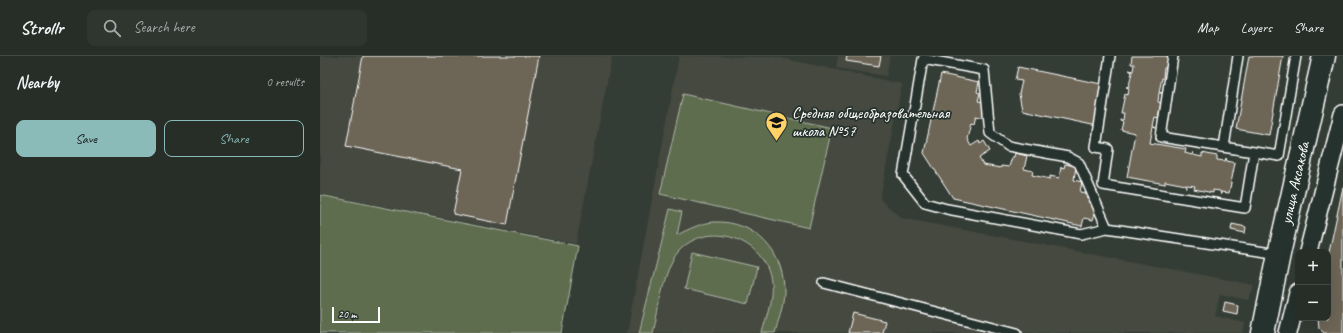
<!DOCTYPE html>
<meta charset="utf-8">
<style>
:root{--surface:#272e28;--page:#2f3630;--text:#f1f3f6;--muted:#a4a8a8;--line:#434a45;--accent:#8bbbb9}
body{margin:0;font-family:Caveat,sans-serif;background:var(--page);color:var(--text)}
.controls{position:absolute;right:12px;bottom:12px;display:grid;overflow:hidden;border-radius:8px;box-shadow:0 4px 16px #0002}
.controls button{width:36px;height:36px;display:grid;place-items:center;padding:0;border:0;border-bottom:1px solid var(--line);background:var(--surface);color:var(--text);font:20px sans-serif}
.scale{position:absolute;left:12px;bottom:10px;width:48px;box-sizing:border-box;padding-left:4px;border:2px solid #fff;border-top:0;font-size:11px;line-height:14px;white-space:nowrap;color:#fff;-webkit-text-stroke:3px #26332d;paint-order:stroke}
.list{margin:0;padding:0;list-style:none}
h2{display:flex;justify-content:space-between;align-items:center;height:52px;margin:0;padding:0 16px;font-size:17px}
h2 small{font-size:13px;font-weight:400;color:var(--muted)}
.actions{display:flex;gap:8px;padding:12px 16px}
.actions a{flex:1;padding:9px 0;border:1px solid var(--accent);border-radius:8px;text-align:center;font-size:14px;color:var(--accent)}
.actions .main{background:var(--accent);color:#111}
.icon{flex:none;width:22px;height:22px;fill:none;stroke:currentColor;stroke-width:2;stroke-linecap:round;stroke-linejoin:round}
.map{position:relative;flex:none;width:1023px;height:277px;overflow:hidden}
header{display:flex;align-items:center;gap:24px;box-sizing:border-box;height:56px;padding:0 20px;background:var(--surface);border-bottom:1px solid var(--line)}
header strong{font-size:19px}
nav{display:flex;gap:22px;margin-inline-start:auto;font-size:14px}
.search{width:280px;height:36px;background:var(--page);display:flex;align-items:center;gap:10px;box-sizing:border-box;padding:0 14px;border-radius:8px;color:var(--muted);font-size:15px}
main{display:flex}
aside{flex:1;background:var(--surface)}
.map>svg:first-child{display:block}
.built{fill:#45493f}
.green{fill:#5e6d4f;stroke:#aeb6a7}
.building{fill:#6d6556;stroke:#fff}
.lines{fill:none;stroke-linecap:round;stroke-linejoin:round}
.lane-casing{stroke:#fff;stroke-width:12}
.street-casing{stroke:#fff;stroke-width:20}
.secondary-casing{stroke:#fff;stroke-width:25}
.lane{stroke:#26332d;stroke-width:9}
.street{stroke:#26332d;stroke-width:17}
.secondary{stroke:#26332d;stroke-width:22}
.labels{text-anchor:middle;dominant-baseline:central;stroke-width:3.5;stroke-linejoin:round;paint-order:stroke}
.poi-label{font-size:16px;fill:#fff;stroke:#26332d;text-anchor:start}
.street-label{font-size:16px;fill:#fff;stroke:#26332d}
</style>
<header>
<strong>Strollr</strong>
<div class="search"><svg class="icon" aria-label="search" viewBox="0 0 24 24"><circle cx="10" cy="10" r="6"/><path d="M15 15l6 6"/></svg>Search here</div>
<nav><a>Map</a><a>Layers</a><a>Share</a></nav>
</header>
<main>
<aside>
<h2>Nearby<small>0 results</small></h2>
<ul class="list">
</ul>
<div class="actions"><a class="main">Save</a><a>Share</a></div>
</aside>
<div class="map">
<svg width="1023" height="277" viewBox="0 0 1023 277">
<rect width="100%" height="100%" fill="#343d35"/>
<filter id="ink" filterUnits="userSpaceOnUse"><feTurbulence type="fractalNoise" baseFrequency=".025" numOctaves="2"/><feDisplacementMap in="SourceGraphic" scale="8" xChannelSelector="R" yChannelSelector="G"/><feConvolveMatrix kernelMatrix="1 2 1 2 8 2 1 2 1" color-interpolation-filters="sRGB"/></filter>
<g filter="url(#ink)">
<path class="built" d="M0 0H292L256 188 0 138Z
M359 0 456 1 582 28 560 143 581 162 935 229 928 244 900 238 895 260 925 267 923 277H307Z
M518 0H570L566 20 516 12Z"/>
<path class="green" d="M363 38 512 72 489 172 340 138Z
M0 139 258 190 242 277H0Z
M350 153 362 156 357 179C369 173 381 167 394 166 436 164 466 198 464 238 463 251 458 265 455 277H442C446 261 453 243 451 226 446 183 388 162 358 196 343 214 339 253 333 277H319Z
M372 196 437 211 428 248 364 233Z"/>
<path class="building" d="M43 0H219L187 169 133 158 142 113 26 90Z
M527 0H561L559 10 526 5Z
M812 0H850L848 12H844L843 20 846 22H842L839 36 843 37H839L838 46 841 47 838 62 835 61 833 70 836 72 833 71 830 87 866 93 865 97 872 99 873 96V99L882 101V97L897 100V104L905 105 906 102 907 105 915 107 909 137 901 136V139L900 135 893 134V137L874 133 875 130 867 129 866 132V129L845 125V128L807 121 815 77 801 74 803 66 800 65V64H803L804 57H801L805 38 808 39 809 32 806 31 809 30 812 16 809 14 813 15 814 8H811Z
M929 0H963L949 79 916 73Z
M698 11 786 29 777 70 702 54 699 38 702 25 695 24Z
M621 18 659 26 657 36 660 37 658 45 669 47 668 50 672 51 670 63 656 60 654 68 651 67 647 83 651 90 659 85 660 88 664 85 670 95 659 102 663 109 681 112V110L689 111 692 101H694L695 97 707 100 704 113 713 115 712 119 730 123V120L739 122 741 111 744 112 745 108 756 110 754 124 762 126 760 136 770 138 768 146 777 148 773 164 764 162 762 170 633 142 604 97Z
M1023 131V277H1004L999 272 998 262H1008V201Z
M912 168 926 171 925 177 911 174Z
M905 246 918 249 917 258 903 255Z
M533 257 565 265 562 277H528Z"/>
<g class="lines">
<defs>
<path id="lane" d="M790 0 776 91 788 93 783 129 925 152 934 96 841 81 853 0
M904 91 918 0
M934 96 959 100 976 0
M787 172 759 107 748 101 688 90 670 77 664 14 603 3 583 119 605 147 627 153 761 178 787 172 959 198
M504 227 697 277"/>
<path id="street" d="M988 196 1023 58
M968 277 978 237"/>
<path id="secondary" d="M943 277 959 198 1004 0"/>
</defs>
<use href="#lane" class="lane-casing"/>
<use href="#street" class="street-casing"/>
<use href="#secondary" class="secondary-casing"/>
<use href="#lane" class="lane"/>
<use href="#street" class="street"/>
<use href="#secondary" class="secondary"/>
</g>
</g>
<defs>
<symbol id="school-pin" viewBox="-11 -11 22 30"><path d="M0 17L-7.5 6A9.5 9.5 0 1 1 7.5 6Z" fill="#ffd166" stroke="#26332d"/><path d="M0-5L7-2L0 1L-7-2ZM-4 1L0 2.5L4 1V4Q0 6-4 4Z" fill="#111"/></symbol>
</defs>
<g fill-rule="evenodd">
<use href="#school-pin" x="444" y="54" width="25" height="34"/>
</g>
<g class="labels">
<g class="poi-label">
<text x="472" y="57">Средняя общеобразовательная<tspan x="472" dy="18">школа №57</tspan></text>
</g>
<g class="street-label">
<text transform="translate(975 127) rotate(-77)">улица Аксакова</text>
</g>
</g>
</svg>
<div class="controls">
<button>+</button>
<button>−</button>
</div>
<div class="scale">20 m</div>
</div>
</main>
